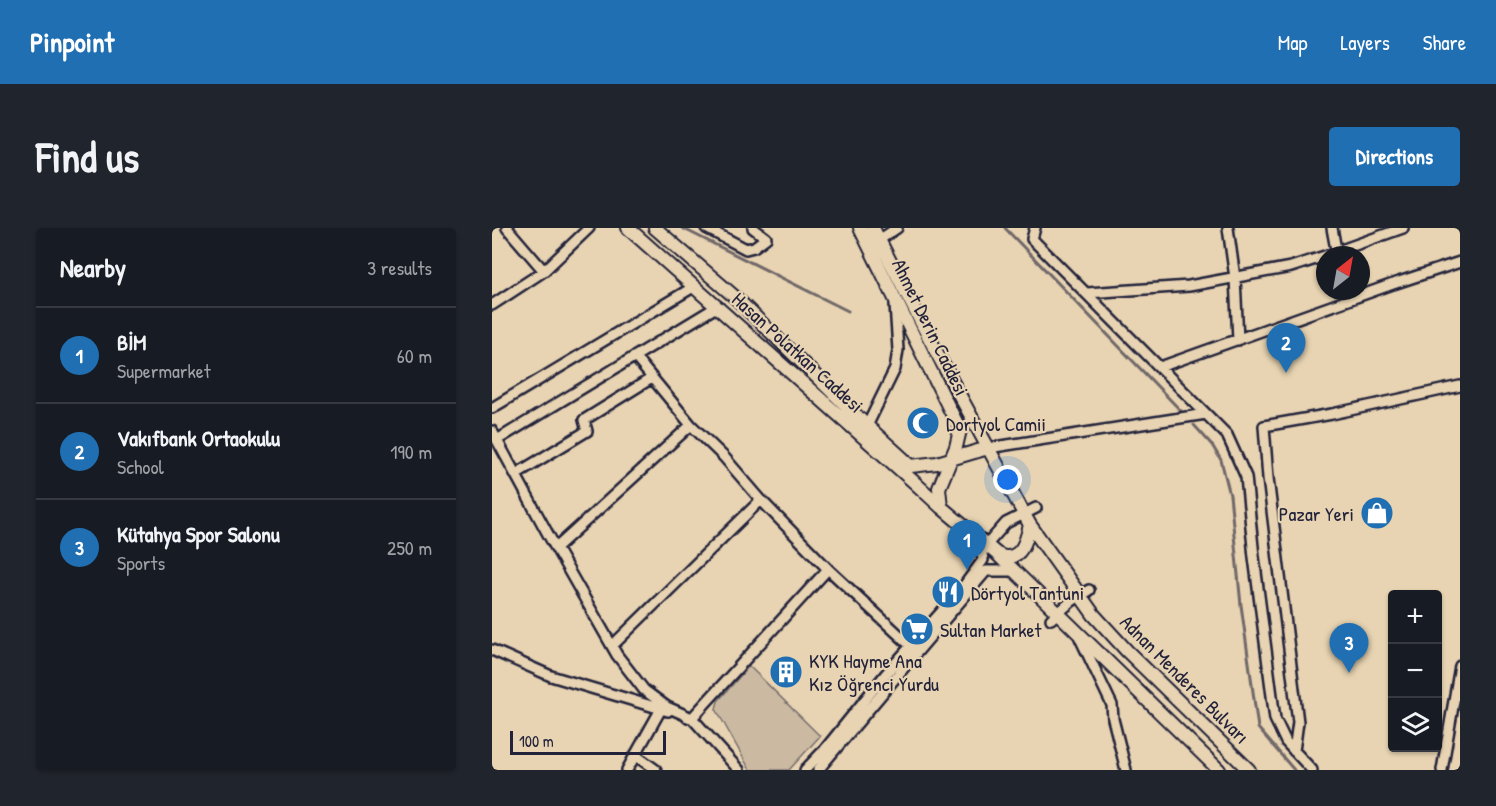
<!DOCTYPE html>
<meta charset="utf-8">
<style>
:root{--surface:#171b24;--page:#20242c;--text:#f1f3f6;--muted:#9ea1a6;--line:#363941;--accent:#1f6fb2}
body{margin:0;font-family:"Patrick Hand",sans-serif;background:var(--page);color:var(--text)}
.controls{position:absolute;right:18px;bottom:18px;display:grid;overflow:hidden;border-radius:6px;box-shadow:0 2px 4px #0004}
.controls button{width:54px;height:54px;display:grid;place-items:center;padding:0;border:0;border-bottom:2px solid var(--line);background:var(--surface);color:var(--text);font:30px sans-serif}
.compass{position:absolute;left:824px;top:18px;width:54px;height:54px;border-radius:50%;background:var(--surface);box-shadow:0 2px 4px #0004;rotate:31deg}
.scale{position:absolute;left:18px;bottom:15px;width:156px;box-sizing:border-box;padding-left:6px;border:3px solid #22223b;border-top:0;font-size:16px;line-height:21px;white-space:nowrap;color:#22223b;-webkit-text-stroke:4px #e8d4b2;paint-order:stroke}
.you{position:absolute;left:516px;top:252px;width:21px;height:21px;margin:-15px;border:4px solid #fff;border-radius:50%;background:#1a73e8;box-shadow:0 0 0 9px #1a73e833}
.badge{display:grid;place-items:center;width:39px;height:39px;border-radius:50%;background:var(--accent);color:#fff;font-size:20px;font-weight:700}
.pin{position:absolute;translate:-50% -50px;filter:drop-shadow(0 2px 3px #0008)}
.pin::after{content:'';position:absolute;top:32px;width:21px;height:18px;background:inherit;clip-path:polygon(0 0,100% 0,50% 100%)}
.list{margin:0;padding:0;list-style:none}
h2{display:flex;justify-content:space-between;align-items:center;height:78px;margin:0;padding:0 24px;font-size:26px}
h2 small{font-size:20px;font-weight:400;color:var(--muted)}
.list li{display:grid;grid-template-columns:39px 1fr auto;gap:18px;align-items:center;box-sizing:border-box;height:96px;padding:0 24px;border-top:2px solid var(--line)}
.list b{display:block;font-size:22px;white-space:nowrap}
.list p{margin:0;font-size:20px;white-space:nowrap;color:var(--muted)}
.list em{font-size:20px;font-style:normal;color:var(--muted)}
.icon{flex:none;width:33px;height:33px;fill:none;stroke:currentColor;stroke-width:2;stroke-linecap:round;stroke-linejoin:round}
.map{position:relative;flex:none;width:968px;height:542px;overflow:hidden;border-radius:6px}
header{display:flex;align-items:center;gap:36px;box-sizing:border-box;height:84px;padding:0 30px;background:var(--accent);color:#fff}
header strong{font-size:28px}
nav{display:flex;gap:33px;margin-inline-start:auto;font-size:21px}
.intro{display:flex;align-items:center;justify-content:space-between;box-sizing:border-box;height:144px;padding:0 36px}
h1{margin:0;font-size:42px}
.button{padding:15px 27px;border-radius:6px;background:var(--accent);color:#fff;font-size:21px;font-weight:700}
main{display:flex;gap:36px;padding:0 36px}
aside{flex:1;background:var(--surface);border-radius:6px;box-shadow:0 2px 4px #0004}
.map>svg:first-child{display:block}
.green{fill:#cbbaa1;stroke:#766e6e;stroke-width:1.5}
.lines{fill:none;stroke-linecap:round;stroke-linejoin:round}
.stream{stroke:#6f6769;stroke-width:3}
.street-casing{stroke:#22223b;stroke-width:14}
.secondary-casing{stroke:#22223b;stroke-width:16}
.street{stroke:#e8d4b2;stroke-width:9}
.secondary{stroke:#e8d4b2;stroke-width:12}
.labels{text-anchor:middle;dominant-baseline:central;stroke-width:4.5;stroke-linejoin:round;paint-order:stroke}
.street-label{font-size:20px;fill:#22223b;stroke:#e8d4b2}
.poi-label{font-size:20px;fill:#22223b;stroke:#e8d4b2;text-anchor:start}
</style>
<header>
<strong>Pinpoint</strong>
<nav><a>Map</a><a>Layers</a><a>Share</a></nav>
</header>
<div class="intro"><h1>Find us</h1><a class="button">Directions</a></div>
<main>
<aside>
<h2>Nearby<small>3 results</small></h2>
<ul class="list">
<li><span class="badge">1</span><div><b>BİM</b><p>Supermarket</p></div><em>60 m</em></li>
<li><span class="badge">2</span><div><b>Vakıfbank Ortaokulu</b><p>School</p></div><em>190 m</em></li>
<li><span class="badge">3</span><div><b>Kütahya Spor Salonu</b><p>Sports</p></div><em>250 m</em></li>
</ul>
</aside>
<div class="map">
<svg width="968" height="542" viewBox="0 0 968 542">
<rect width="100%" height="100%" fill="#e8d4b2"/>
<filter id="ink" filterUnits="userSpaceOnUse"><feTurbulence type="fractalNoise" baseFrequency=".0167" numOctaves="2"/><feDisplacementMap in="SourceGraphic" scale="12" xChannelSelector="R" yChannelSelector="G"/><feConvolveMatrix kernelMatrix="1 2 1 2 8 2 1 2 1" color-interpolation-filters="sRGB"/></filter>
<g filter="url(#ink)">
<path class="green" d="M257 438 328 508 297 542H258L224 481 226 473Z"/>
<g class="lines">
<path class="stream" d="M190 0 356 83
M513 0 689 183
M702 197 720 217 729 232 738 267 749 377 766 500 802 542"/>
<defs>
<path id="street" d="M15 0 52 43
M214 0 254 21 262 19 274 10 261 0
M543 0 540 11 735 207 754 249 762 329 783 491 794 514 820 542
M736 0 743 50 746 112
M840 0 845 27
M387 12 405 0
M835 27 911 0
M595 65 697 58 799 39 833 28
M0 77 52 43 97 0
M143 129 199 197 232 229 269 272 336 341 419 418
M668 139 901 56 968 34
M0 180 203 58
M375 198 403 141 406 122 403 76
M0 203 57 308 125 427 152 462 175 479 200 490 247 542
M5 212 226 78
M496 220 714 186
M24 246 95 203 92 192 160 150
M64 320 199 197
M492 320 514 295 544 280
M559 391 580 373 597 362
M588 410 620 477 621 491 634 542
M120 418 269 272
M0 422 59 448 176 483
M195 489 200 490 336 341
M802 523 806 494 776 250 772 198 840 186 968 158
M143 527 164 542
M135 542 169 481
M313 542 334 520 393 447 469 362 491 332 488 313
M326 542 414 437 494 343H521
M950 542 968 438"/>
<path id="secondary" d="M136 0 422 254 449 279
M163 0 244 70 375 198 419 238 445 235 496 220
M368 0 468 202 464 219 447 260 449 279 505 326 727 542
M381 0 448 131 538 297 602 387 635 423 757 542
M505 326C508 327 511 329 514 329 531 330 535 309 538 297"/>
</defs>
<use href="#street" class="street-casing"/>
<use href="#secondary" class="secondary-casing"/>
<use href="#street" class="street"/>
<use href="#secondary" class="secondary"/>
</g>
</g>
<defs>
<symbol id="mosque-disc" viewBox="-11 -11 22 22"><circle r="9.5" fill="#1f6fb2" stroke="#e8d4b2"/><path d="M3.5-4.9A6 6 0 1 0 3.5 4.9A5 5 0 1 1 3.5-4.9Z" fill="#fff"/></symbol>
<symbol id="shop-disc" viewBox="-11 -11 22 22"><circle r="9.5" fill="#1f6fb2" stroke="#e8d4b2"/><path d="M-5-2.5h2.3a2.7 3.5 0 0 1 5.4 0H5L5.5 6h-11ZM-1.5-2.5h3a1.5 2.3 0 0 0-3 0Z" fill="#fff"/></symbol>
<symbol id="restaurant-disc" viewBox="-11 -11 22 22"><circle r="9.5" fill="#1f6fb2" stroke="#e8d4b2"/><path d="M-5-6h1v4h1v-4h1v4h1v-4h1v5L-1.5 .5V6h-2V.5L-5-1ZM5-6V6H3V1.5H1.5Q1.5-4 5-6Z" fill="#fff"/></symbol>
<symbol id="supermarket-disc" viewBox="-11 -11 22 22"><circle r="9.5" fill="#1f6fb2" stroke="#e8d4b2"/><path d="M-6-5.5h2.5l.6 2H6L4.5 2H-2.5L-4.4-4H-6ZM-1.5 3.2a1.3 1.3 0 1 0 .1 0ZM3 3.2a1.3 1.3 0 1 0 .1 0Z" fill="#fff"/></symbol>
<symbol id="building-disc" viewBox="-11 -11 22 22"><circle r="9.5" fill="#1f6fb2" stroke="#e8d4b2"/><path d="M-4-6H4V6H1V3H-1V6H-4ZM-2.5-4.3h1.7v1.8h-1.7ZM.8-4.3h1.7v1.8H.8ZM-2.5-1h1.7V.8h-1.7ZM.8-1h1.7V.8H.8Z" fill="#fff"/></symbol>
</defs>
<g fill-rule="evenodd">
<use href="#mosque-disc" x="412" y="176" width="38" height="38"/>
<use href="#shop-disc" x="866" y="266" width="38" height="38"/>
<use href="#restaurant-disc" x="437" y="345" width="38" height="38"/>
<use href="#supermarket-disc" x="406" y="382" width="38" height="38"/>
<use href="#building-disc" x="275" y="425" width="38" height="38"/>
</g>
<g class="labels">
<g class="street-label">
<text transform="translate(439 99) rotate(64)">Ahmet Derin Caddesi</text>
<text transform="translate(306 124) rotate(42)">Hasan Polatkan Caddesi</text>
<text transform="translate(693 451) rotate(45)">Adnan Menderes Bulvarı</text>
</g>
<g class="poi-label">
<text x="454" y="195">Dortyol Camii</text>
<text x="862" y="285" text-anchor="end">Pazar Yeri</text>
<text x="479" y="364">Dörtyol Tantuni</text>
<text x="448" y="401">Sultan Market</text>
<text x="317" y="432">KYK Hayme Ana<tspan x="317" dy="23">Kız Öğrenci Yurdu</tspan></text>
</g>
</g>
</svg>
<div class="controls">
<button>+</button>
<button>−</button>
<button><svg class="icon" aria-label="layers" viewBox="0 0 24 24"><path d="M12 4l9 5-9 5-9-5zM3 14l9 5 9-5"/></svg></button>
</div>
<svg class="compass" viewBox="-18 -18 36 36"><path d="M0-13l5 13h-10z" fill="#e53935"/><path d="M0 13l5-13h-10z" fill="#9ea1a6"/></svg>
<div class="scale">100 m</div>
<div class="you"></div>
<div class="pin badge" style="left:475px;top:342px">1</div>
<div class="pin badge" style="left:794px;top:145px">2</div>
<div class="pin badge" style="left:857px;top:445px">3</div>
</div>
</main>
